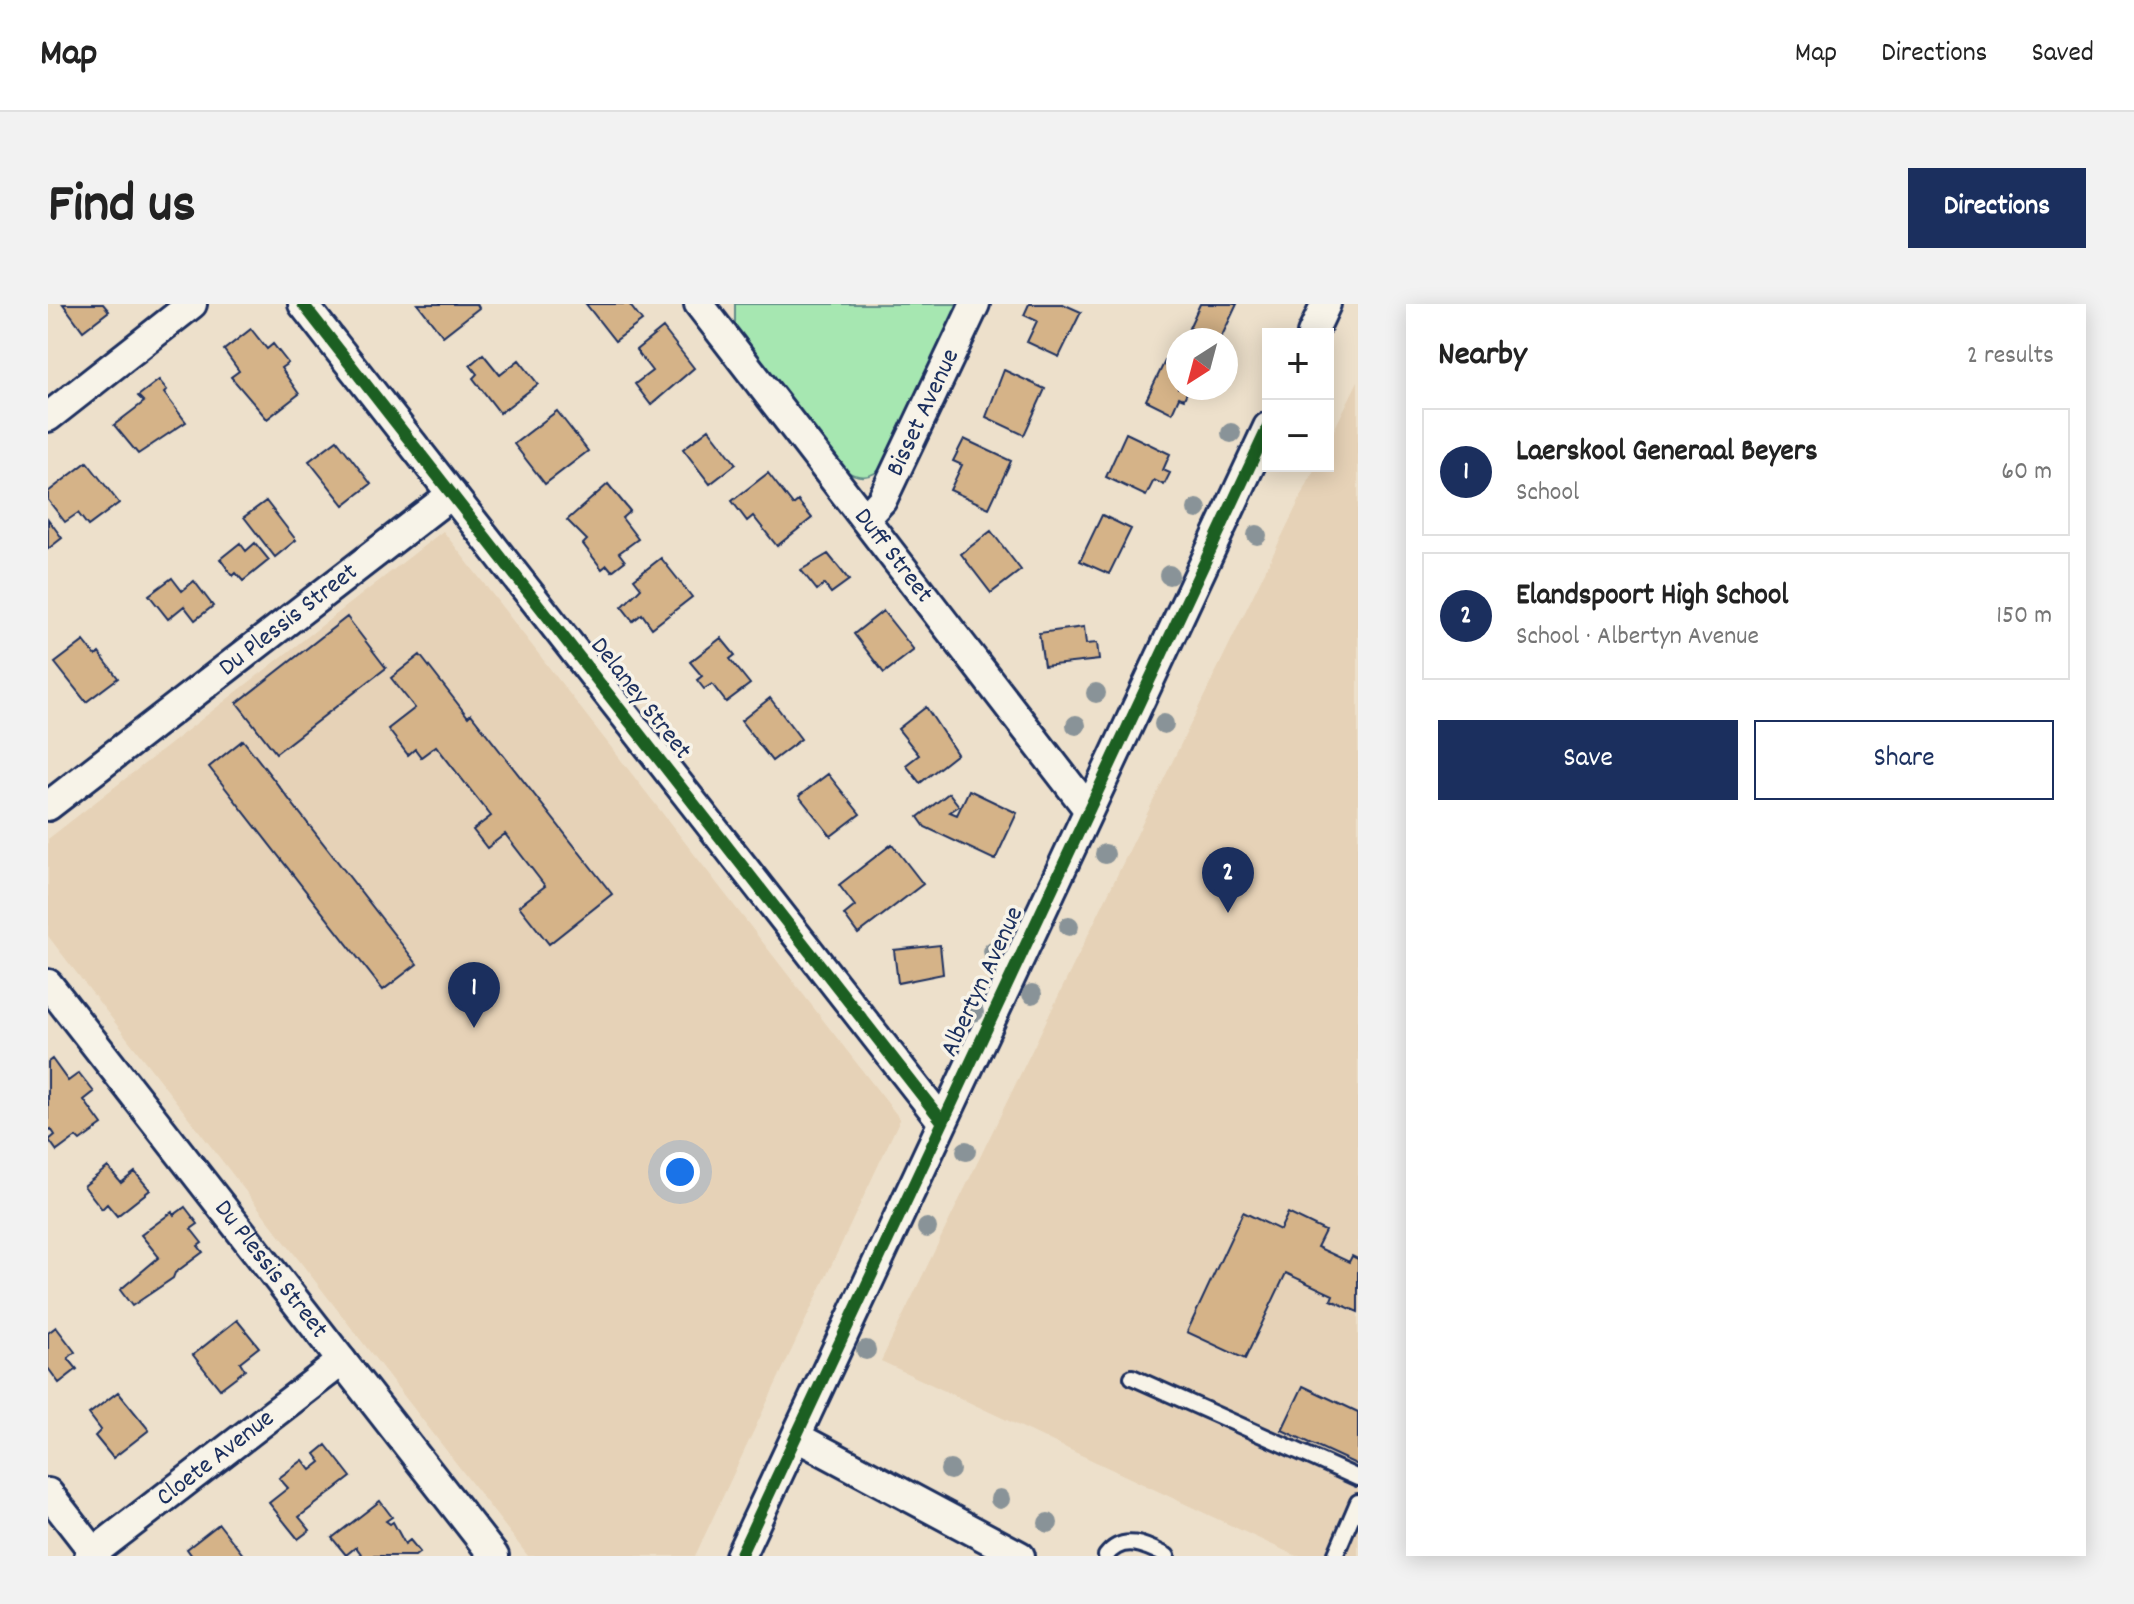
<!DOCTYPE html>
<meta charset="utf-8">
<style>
:root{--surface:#fff;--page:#f2f2f2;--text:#222;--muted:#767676;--line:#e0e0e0;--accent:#1b2f5e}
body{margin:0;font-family:Dekko,sans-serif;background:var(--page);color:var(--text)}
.controls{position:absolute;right:24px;top:24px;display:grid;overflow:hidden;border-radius:0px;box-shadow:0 4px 20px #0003}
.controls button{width:72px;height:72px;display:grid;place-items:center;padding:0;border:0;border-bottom:2px solid var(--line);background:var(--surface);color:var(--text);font:40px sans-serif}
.compass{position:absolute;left:1118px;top:24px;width:72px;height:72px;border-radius:50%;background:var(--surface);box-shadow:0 4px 20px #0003;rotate:216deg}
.you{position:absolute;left:632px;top:868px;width:28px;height:28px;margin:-20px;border:6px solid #fff;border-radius:50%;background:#1a73e8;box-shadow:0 0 0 12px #1a73e833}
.badge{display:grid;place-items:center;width:52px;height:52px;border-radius:50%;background:var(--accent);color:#fff;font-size:26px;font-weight:700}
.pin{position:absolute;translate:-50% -66px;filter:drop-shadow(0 2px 4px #0008)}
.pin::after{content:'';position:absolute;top:42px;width:28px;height:24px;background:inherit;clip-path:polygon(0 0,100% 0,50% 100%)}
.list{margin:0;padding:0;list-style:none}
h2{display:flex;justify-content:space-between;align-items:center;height:104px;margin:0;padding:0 32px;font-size:34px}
h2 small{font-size:26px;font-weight:400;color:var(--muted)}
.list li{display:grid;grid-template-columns:52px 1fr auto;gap:24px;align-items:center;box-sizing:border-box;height:128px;margin:0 16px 16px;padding:0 16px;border:2px solid var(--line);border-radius:0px}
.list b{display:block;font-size:30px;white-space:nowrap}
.list p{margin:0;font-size:26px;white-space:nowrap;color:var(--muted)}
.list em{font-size:26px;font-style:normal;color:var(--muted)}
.actions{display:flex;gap:16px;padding:24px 32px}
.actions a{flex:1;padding:18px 0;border:2px solid var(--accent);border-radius:0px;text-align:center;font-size:28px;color:var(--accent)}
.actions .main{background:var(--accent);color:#fff}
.map{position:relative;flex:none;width:1310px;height:1252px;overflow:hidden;border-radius:0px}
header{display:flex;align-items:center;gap:48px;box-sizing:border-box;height:112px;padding:0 40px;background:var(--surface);border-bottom:2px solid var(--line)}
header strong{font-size:38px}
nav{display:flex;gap:44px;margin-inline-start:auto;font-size:28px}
.intro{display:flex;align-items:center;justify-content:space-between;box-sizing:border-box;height:192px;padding:0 48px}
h1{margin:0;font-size:56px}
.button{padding:20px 36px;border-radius:0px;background:var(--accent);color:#fff;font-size:28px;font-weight:700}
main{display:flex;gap:48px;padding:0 48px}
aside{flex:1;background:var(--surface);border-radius:0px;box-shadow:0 4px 20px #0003}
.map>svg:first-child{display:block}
.built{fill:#e6d2b7}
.green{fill:#a6e7b1;stroke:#608b88;stroke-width:2}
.building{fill:#d5b388;stroke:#1b2f5e;stroke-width:2}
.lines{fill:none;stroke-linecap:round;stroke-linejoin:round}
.lane-casing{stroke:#1b2f5e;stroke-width:20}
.street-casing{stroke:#1b2f5e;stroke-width:34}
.lane{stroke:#f7f3e8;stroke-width:14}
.street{stroke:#f7f3e8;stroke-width:28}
.cycleway-casing{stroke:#f7f3e8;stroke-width:17}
.cycleway{stroke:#1b5e20;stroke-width:12}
.tree{fill:#899398}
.labels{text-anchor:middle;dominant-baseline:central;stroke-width:7;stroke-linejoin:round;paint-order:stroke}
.street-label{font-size:26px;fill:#1b2f5e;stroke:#f7f3e8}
</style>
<header>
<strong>Map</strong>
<nav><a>Map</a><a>Directions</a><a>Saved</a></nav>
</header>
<div class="intro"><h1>Find us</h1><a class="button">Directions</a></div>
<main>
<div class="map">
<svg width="1310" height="1252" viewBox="0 0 1310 1252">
<rect width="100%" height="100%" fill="#ede0cb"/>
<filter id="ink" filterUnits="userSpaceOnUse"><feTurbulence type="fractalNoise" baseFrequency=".0125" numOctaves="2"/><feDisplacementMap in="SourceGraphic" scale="16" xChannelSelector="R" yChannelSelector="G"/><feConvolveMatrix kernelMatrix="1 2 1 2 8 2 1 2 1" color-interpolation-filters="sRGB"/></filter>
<g filter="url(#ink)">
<path class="built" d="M1310 77V1252H1248L833 1057 1268 162H1280V138Z
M395 227 852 815 647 1252H480L0 632V535Z"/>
<path class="green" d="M687 0H911L836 161C824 176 810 175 794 165L695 35 687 21Z"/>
<path class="building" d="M15 0H55L61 7 35 27Z
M370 0H429L431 4 395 32Z
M538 0H581L594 17 567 37Z
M981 0H1015L1033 8 1011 53 979 38 989 17 976 11Z
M1152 0H1189L1172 36 1141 24Z
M615 24 646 64 603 101 587 80 604 67 588 46Z
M203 25 219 45 225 40 240 59 233 64 251 90 219 115 183 73 191 67 176 46Z
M435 50 452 71 471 56 490 80 452 109 425 74 429 70 422 61Z
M1117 57 1130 63V84H1141L1136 95 1131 93 1124 109 1098 96Z
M956 66 997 85 976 131 938 113Z
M111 76 119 86 116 89 138 118 90 150 66 121 96 98 90 92Z
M509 107 540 147 497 180 466 140Z
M661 125 688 160 662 180 635 145Z
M1078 129 1122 150 1115 166 1122 169 1116 181 1106 176 1098 192 1058 173Z
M916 135 963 157 941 204 902 186 914 161 905 157Z
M289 136 323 180 296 201 261 157Z
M39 158 71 199 40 222 30 209 17 218 0 196V188Z
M720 169 745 201 750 197 764 214 729 242 705 212 699 217 684 197Z
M560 180 582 207 574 214 590 235 571 249 577 257 564 267 559 261 554 265 535 240 539 236 519 216Z
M218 197 248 236 227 253 196 213Z
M1054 211 1083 225 1061 270 1032 257Z
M0 215 14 234 0 245Z
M943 227 973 266 943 289 913 250Z
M192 239 198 247 207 239 221 256 195 277 188 269 185 272 172 255Z
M780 250 801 276 783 289 776 280 769 286 753 266Z
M613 254 644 293 604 324 594 310 585 317 574 303 593 284 586 275Z
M124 274 134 287 146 277 165 302 147 316 136 302 120 315 101 291Z
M835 307 866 346 836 369 806 330Z
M299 313 338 364 228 449 189 399Z
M1036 323 1038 340 1049 339 1051 356 996 362 991 329Z
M673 334 687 351 682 355 702 380 678 398 664 380 656 385 649 376 654 372 642 358Z
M36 337 48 352 51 349 70 374 38 398 7 359Z
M372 351 420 413 423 410 564 590 501 640 471 602 497 582 457 530 439 544 425 526 443 512 388 442 373 453 367 445 360 451 340 425 367 404 343 374Z
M722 394 753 435 724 457 693 417Z
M878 403 909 450 872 479 858 461 871 451 850 425Z
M195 436 369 660 335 686 161 463Z
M780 470 812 510 783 532 751 492Z
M921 486 969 509 947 556 877 523 870 513 901 489 911 502 902 508 909 511Z
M844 540 875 580 810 630 796 611 807 602 791 581Z
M892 641 895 670 850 679 846 646Z
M4 755 20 777 31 769 46 788 36 796 54 821 32 837 28 833 9 847 1 836 7 831 3 825 0 827V758Z
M60 863 73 879 87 868 102 886 69 912 59 900 54 905 36 882Z
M137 903 150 920 143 925 154 939 150 942 155 948 127 969 125 974 84 1002 72 986 111 953 93 931 124 908 126 911Z
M1195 908 1232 926 1240 909 1277 927 1269 943 1301 958 1304 952 1310 955V1008L1283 996 1285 991 1238 969 1197 1055 1139 1028Z
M189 1016 211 1043 192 1058 197 1066 172 1085 145 1051Z
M8 1023 27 1048 20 1054 29 1065 11 1079 0 1064V1029Z
M1255 1082 1310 1108V1161L1234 1126Z
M70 1088 101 1126 65 1154 47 1132 53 1126 41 1110Z
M278 1141 303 1173 251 1213 262 1226 250 1235 221 1199 240 1184 231 1174 255 1156 263 1166 273 1158 267 1150Z
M332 1197 344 1213 338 1217 342 1220 345 1218 357 1240 362 1236 372 1248 367 1252H311L313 1250 308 1243 298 1251 284 1234Z
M171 1220 196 1252H144L139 1245Z"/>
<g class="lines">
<defs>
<path id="lane" d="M1084 1073 1310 1174
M1058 1252C1075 1229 1099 1242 1119 1252
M1287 1252 1310 1198"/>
<g id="street">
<path d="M255 0 894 817"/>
<path id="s1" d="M651 0 1040 505"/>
<path d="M1264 30 1278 0"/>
<path d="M0 113 144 0"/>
<path id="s2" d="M818 213 834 196 927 0"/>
<path id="s3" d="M0 502 404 190"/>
<path id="s4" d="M0 680 446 1252"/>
<path d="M749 1133 972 1252"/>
<path d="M0 1189 49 1252"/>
<path id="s5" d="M41 1252 294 1057"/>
<path d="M692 1252 1220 123"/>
</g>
</defs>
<use href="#lane" class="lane-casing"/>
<use href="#street" class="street-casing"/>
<use href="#lane" class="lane"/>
<use href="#street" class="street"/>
<defs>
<path id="cycleway" d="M255 0 894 817
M692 1252 1220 123"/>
</defs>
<use href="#cycleway" class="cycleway-casing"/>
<use href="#cycleway" class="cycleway"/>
</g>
<g class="tree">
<circle cx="1183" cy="129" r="10"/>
<circle cx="1149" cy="205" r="10"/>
<circle cx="1209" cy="231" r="10"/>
<circle cx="1121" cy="271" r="10"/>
<circle cx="1048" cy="389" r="10"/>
<circle cx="1116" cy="420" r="10"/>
<circle cx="1028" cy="421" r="10"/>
<circle cx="1057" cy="550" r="10"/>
<circle cx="1021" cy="622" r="10"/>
<circle cx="945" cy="647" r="10"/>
<circle cx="984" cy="690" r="10"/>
<circle cx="926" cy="708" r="10"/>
<circle cx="918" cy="847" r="10"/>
<circle cx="879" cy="924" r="10"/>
<circle cx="818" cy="1046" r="10"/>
<circle cx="902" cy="1166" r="10"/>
<circle cx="952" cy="1195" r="10"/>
<circle cx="1000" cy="1219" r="10"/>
</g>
</g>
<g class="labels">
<g class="street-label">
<text stroke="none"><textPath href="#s2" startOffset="120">Bisset Avenue</textPath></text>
<text stroke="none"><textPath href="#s1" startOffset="318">Duff Street</textPath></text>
<text stroke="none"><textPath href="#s3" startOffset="304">Du Plessis Street</textPath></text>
<text transform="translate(592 395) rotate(52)">Delaney Street</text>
<text transform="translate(935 678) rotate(-65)">Albertyn Avenue</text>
<text stroke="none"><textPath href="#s4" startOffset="362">Du Plessis Street</textPath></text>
<text stroke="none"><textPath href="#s5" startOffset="160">Cloete Avenue</textPath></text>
</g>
</g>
</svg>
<div class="controls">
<button>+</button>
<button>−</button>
</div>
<svg class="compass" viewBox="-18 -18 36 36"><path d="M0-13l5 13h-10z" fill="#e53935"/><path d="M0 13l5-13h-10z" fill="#767676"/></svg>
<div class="you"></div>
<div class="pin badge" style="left:426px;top:724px">1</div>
<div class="pin badge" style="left:1180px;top:609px">2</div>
</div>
<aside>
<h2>Nearby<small>2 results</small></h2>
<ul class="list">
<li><span class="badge">1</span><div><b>Laerskool Generaal Beyers</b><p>School</p></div><em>60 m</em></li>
<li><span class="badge">2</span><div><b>Elandspoort High School</b><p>School · Albertyn Avenue</p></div><em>150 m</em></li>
</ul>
<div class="actions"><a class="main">Save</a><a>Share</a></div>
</aside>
</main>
